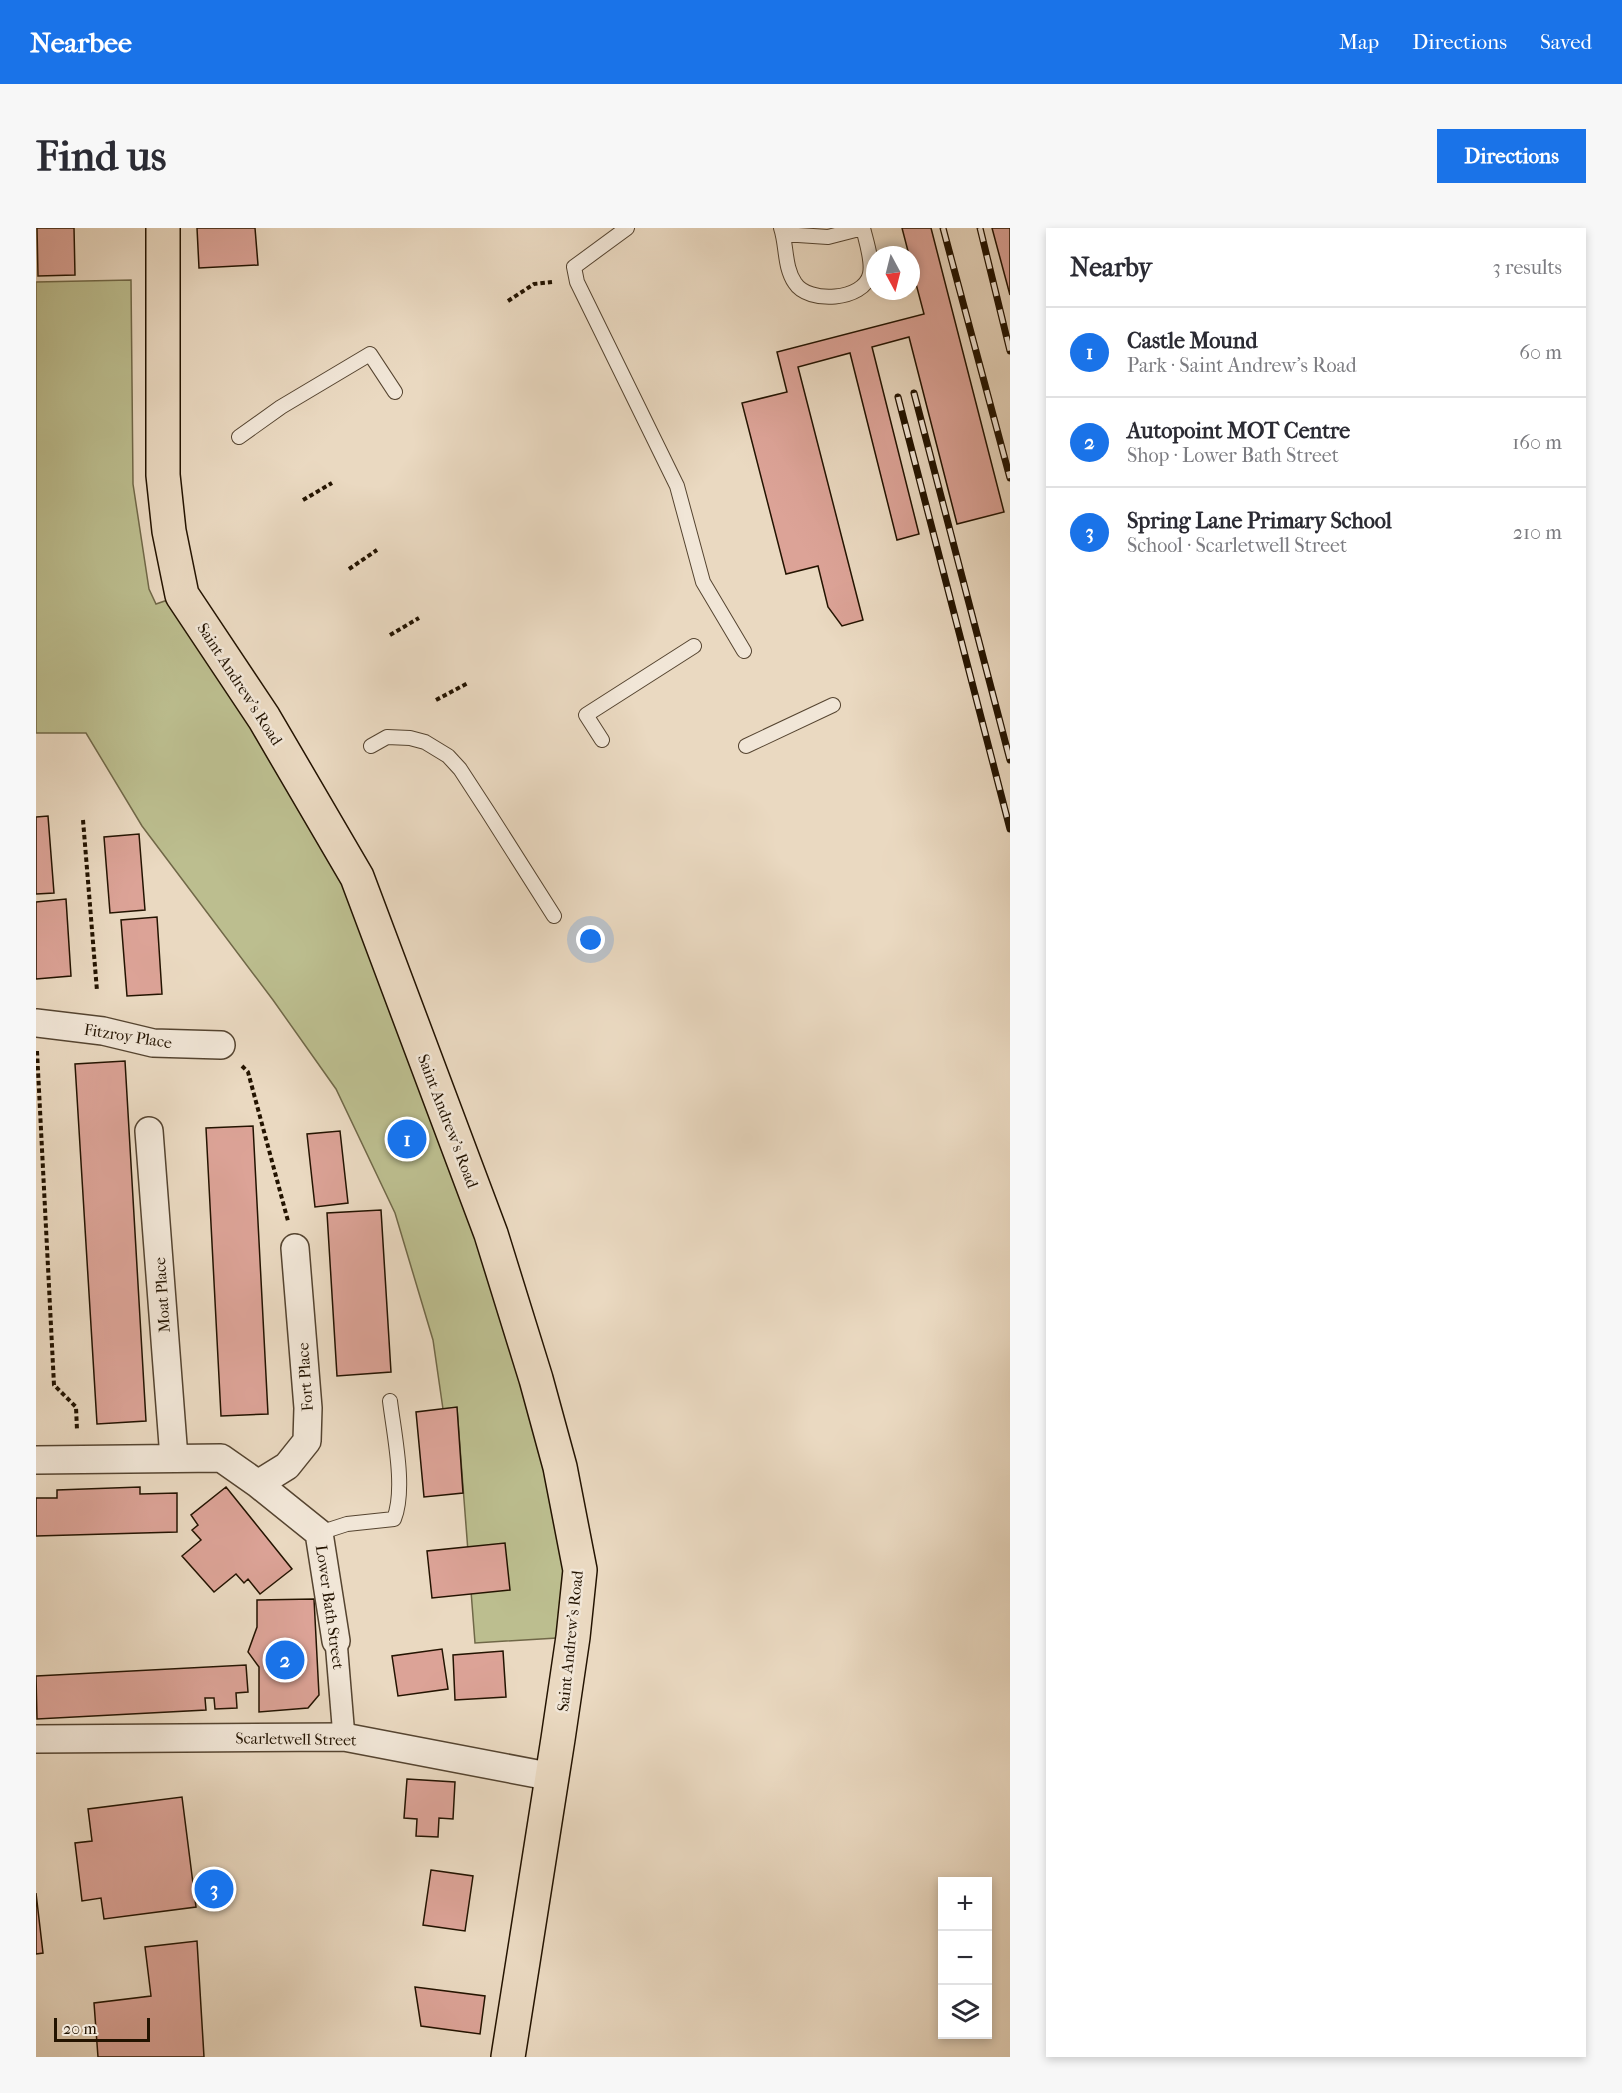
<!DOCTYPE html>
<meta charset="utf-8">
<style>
:root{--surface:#fff;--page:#f7f7f7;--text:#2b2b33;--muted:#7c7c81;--line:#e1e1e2;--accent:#1a73e8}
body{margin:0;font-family:"IM FELL French Canon",serif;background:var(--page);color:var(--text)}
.controls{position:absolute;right:18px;bottom:18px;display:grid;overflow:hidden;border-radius:0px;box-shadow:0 3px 9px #0003}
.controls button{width:54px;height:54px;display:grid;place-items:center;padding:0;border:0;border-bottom:2px solid var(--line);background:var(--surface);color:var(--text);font:30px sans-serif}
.compass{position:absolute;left:830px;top:18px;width:54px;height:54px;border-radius:50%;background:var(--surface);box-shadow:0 3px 9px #0003;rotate:173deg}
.scale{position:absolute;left:18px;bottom:15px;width:96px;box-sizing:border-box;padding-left:6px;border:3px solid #231300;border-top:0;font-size:16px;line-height:21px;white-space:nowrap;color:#231300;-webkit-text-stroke:4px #f1e6d7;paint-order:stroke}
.you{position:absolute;left:555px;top:712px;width:21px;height:21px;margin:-15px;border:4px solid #fff;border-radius:50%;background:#1a73e8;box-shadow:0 0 0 9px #1a73e833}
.badge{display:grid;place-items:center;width:39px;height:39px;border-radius:50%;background:var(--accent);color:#fff;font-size:20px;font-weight:700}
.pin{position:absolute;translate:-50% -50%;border:3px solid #fff;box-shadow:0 2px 6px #0006}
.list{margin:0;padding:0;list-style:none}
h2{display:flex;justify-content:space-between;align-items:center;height:78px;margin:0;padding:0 24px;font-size:26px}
h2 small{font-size:20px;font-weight:400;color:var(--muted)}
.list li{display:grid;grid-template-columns:39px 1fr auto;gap:18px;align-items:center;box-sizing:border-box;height:90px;padding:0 24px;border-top:2px solid var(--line)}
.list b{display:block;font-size:22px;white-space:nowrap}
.list p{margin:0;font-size:20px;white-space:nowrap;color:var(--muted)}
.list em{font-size:20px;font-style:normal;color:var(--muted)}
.icon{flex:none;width:33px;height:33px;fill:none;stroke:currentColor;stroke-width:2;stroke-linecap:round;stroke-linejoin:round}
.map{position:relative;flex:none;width:974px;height:1829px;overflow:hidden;border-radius:0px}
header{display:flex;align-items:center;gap:36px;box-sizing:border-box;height:84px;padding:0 30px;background:var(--accent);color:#fff}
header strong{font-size:28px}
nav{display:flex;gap:33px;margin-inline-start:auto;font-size:21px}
.intro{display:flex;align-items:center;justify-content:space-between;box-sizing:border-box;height:144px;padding:0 36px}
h1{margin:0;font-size:42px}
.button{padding:15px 27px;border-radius:0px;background:var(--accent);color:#fff;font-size:21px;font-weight:700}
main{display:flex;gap:36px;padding:0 36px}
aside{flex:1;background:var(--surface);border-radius:0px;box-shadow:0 3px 9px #0003}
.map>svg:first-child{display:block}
.green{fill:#bcbe8f;stroke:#706848;stroke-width:1.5}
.building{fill:#dca397;stroke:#231300;stroke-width:1.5}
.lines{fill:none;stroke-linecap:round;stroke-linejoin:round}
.service-casing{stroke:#554430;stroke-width:16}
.pedestrian-casing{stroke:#554430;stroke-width:24}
.minor-casing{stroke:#554430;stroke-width:30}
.primary-casing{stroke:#231300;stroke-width:36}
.path{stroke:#231300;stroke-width:4;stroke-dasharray:4.5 3;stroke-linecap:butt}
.service{stroke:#f1e6d7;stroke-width:14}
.pedestrian{stroke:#f1e6d7;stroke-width:21}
.minor{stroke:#f1e6d7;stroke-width:27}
.primary{stroke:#ead9c1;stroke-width:33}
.rail-casing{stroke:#231300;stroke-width:7}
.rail{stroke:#f1e6d7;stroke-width:4.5;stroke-dasharray:14;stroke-linecap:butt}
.labels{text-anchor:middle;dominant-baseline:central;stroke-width:5;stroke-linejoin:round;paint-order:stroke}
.street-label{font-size:16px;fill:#231300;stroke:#f1e6d7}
</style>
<header>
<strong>Nearbee</strong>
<nav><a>Map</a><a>Directions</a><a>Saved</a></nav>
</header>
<div class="intro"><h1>Find us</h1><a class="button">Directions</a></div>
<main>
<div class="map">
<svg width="974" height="1829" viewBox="0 0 974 1829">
<rect width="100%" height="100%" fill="#ead9c1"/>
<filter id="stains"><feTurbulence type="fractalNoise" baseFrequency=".00333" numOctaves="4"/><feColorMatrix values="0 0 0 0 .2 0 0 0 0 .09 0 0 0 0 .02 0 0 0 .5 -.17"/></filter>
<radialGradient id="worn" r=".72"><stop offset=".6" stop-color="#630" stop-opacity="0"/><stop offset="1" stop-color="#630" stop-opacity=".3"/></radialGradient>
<path class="green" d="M95 52 97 256 113 361 120 376 146 367 321 649 500 1151 537 1409 439 1415 421 1180 407 1181 397 1112 359 985 300 861 237 772 106 598 50 505H0V54Z"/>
<path class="building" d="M1 0H38L39 47 2 48Z
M161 0H219L222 37 163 40Z
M866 0H895L968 284 921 296 873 109 836 119 883 306 861 312 814 125 762 139 827 392 806 398 792 379 782 338 750 346 706 175 751 164 741 124 888 86 875 37V27H873Z
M956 0H974V67Z
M12 588 18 665 0 666V589Z
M103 606 109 682 74 685 68 609Z
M30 671 35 748 0 751V674Z
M121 689 126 766 91 768 85 692Z
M89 833 110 1193 61 1196 39 836Z
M217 898 232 1186 185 1188 170 900Z
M304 903 312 975 279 979 271 906Z
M345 982 355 1144 301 1148 291 985Z
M421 1179 427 1265 388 1269 380 1184Z
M104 1259V1266L141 1265V1304L0 1308V1270H21V1262Z
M190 1259 256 1341 224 1366 212 1351 208 1355 200 1346 178 1364 146 1328 165 1312 156 1302 162 1297 155 1287Z
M469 1315 474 1362 396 1370 391 1323Z
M278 1371 283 1467 272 1480 223 1484V1439L212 1424 221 1399V1372Z
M406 1421 412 1461 362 1468 356 1428Z
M467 1423 470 1469 419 1472 417 1427Z
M210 1437 212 1464 200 1465 201 1480 179 1481 178 1470H169L170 1482 1 1491 0 1448Z
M371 1551 419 1554 417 1591 403 1590 402 1609 380 1608 381 1591 368 1590Z
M146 1569 160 1679 68 1691 65 1670 46 1673 39 1615 56 1613 52 1581Z
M395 1642 437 1648 429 1703 387 1697Z
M0 1665 7 1725 0 1726Z
M161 1713 168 1829H62L58 1775 115 1768 109 1719Z
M379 1759 449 1768 444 1806 385 1798Z"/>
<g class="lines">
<defs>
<path id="service" d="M591 0 538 39 541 54 641 258 667 354 708 423
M745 0C751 18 748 39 759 55 772 76 828 73 834 46 837 33 830 13 827 0
M747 6 792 9 827 0
M203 209 245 179 334 126 359 164
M566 512 550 487 658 418
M335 518 351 509 374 510 389 514 412 528 424 541 452 584 518 688
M710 518 797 477
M283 1305 311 1296 358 1291C370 1261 358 1206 354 1173"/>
<path id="pedestrian" d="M300 1413 308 1509"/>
<path id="minor" d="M0 795 67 803 117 815 185 817
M113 903 138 1230
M0 1232 185 1230 222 1256 283 1305 300 1413
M222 1256 251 1238 271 1213 272 1180 259 1020
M0 1511 308 1509 517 1549"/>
<path id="primary" d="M127 0V247L133 303 146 367 228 490 321 649 455 1006 500 1151 524 1239 544 1342 537 1409 522 1511 472 1829"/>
</defs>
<use href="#service" class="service-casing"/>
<use href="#pedestrian" class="pedestrian-casing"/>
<use href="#minor" class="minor-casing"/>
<use href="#primary" class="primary-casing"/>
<path class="path" d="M472 73 498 56 516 54
M267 272 296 255
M313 341 341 322
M354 407 383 390
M400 472 432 455
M47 592 61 763
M1 823 18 1157 40 1179 41 1202
M206 838 212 844 252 993"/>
<use href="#service" class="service"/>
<use href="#pedestrian" class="pedestrian"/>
<use href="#minor" class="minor"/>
<use href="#primary" class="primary"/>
<defs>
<path id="rail" d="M907 0 974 250
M944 0 974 123
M878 165 974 532
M862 169 974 601"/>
</defs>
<use href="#rail" class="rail-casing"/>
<use href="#rail" class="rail"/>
</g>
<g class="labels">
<g class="street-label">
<text transform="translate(204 456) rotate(57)">Saint Andrew's Road</text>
<text transform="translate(92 808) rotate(9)">Fitzroy Place</text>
<text transform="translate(412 893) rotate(69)">Saint Andrew's Road</text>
<text transform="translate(126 1067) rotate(-94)">Moat Place</text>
<text transform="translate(269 1149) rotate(-94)">Fort Place</text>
<text transform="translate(294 1379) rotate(82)">Lower Bath Street</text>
<text transform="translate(534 1413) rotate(-84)">Saint Andrew's Road</text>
<text transform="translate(260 1511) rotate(1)">Scarletwell Street</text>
</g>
</g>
<rect width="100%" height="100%" filter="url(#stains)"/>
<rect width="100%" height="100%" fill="url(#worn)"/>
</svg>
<div class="controls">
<button>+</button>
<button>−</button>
<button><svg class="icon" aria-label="layers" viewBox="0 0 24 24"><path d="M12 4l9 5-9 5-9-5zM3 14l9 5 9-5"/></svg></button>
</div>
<svg class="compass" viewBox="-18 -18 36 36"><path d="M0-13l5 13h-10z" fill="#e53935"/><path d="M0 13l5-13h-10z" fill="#7c7c81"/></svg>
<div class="scale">20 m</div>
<div class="you"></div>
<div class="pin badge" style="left:371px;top:911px">1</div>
<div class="pin badge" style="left:249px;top:1432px">2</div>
<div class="pin badge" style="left:178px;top:1661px">3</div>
</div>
<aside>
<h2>Nearby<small>3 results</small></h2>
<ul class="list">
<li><span class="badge">1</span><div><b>Castle Mound</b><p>Park · Saint Andrew's Road</p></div><em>60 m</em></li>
<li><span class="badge">2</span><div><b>Autopoint MOT Centre</b><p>Shop · Lower Bath Street</p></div><em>160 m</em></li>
<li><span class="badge">3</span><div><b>Spring Lane Primary School</b><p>School · Scarletwell Street</p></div><em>210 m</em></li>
</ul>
</aside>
</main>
